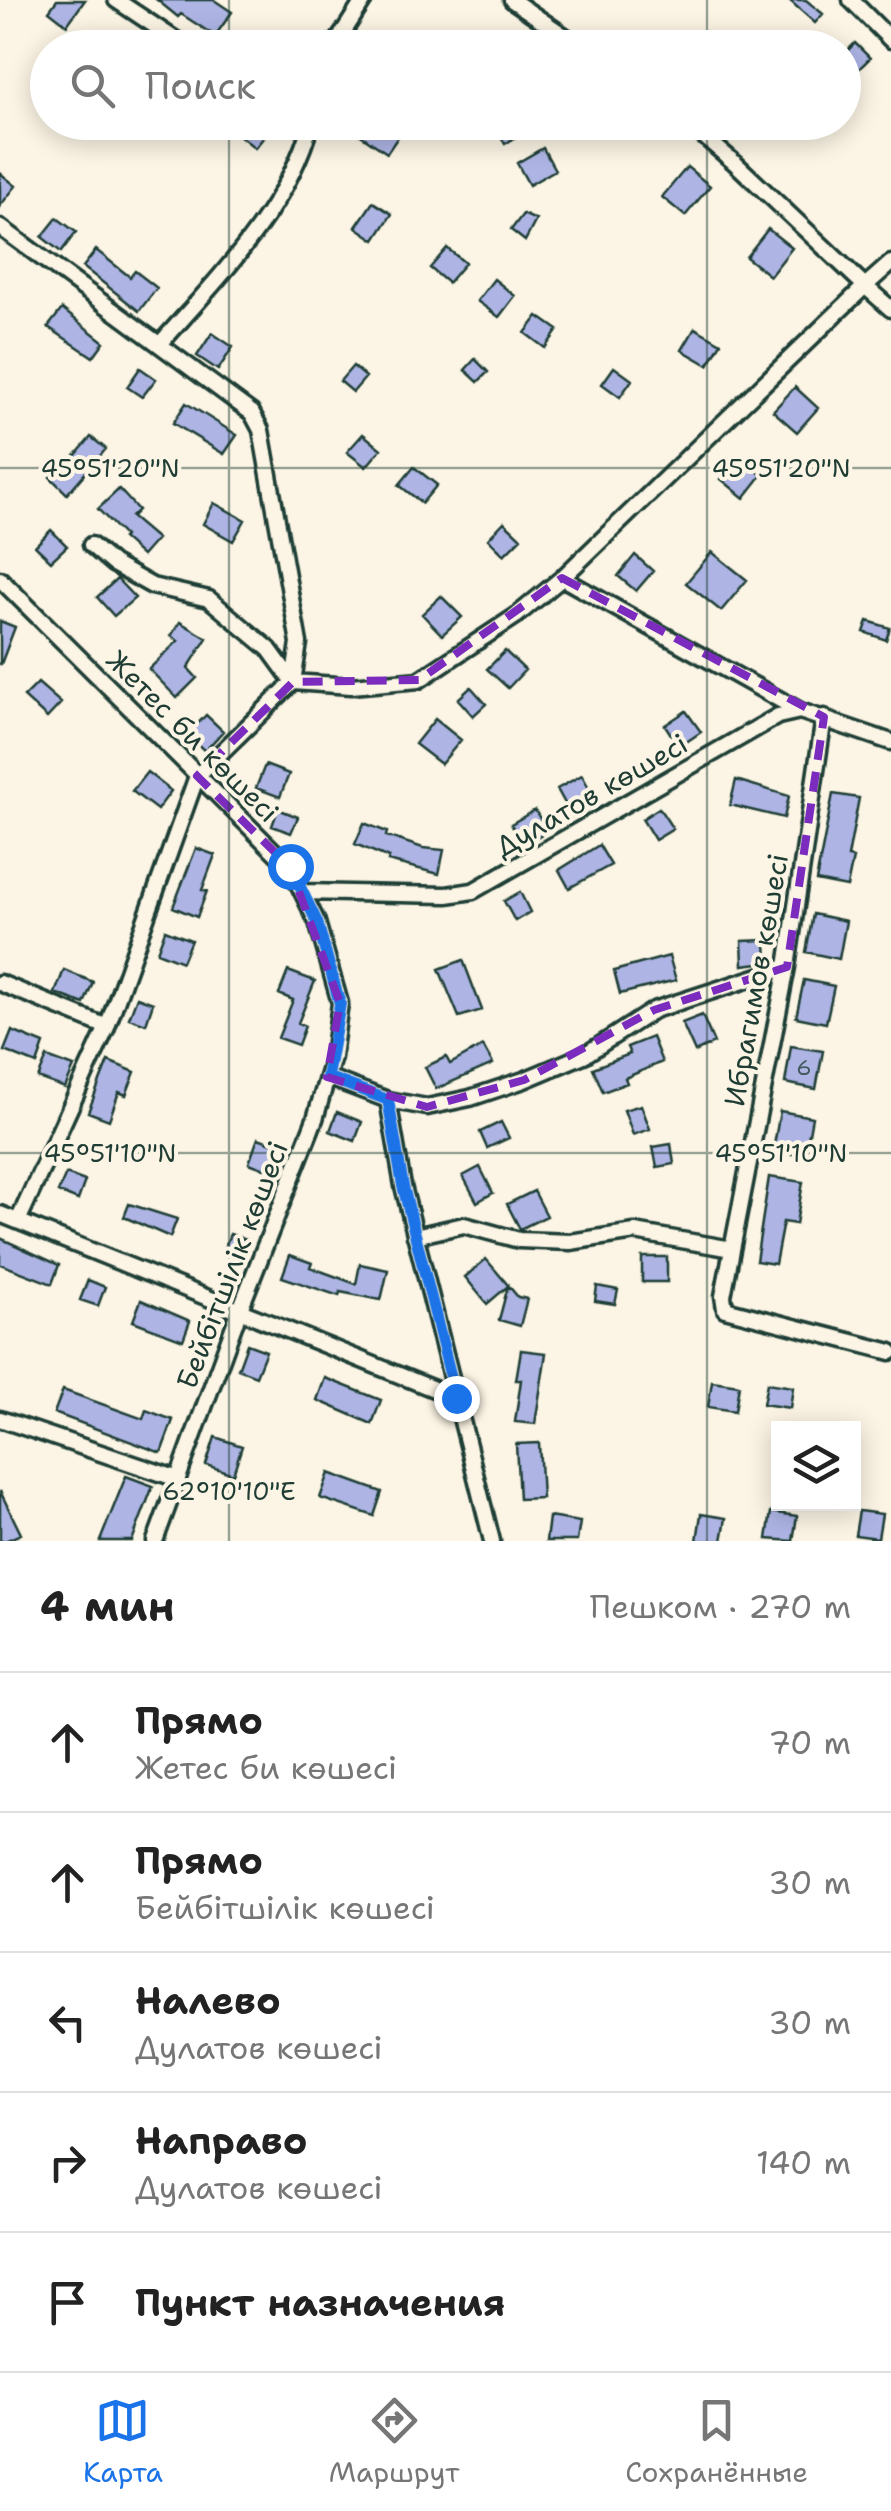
<!DOCTYPE html>
<html lang="ru">
<meta charset="utf-8">
<style>
:root{--surface:#fff;--page:#f2f2f2;--text:#222;--muted:#767676;--line:#e0e0e0;--accent:#1a73e8}
body{margin:0;font-family:"Shantell Sans",sans-serif;background:var(--page);color:var(--text)}
.controls{position:absolute;right:30px;bottom:30px;display:grid;overflow:hidden;border-radius:0px;box-shadow:0 5px 25px #0003}
.controls button{width:90px;height:90px;display:grid;place-items:center;padding:0;border:0;border-bottom:2px solid var(--line);background:var(--surface);color:var(--text);font:50px sans-serif}
.stop{position:absolute;width:30px;height:30px;margin:-22px;border:8px solid #1a73e8;border-radius:50%;background:#fff}
.stop.end{background:#1a73e8;border-color:#fff;box-shadow:0 2px 10px #0008}
.list{margin:0;padding:0;list-style:none}
h2{display:flex;justify-content:space-between;align-items:center;height:130px;margin:0;padding:0 40px;font-size:42px}
h2 small{font-size:32px;font-weight:400;color:var(--muted)}
.list li{display:grid;grid-template-columns:65px 1fr auto;gap:30px;align-items:center;box-sizing:border-box;height:140px;padding:0 40px;border-top:2px solid var(--line)}
.list b{display:block;font-size:38px;white-space:nowrap}
.list p{margin:0;font-size:32px;white-space:nowrap;color:var(--muted)}
.list em{font-size:32px;font-style:normal;color:var(--muted)}
.icon{flex:none;width:55px;height:55px;fill:none;stroke:currentColor;stroke-width:2;stroke-linecap:round;stroke-linejoin:round}
.map{position:relative;flex:none;width:891px;height:1541px;overflow:hidden}
.search{position:absolute;background:var(--surface);box-shadow:0 5px 25px #0003;left:30px;right:30px;top:30px;height:110px;display:flex;align-items:center;gap:25px;box-sizing:border-box;padding:0 35px;border-radius:55px;color:var(--muted);font-size:38px}
.sheet{height:830px;background:var(--surface)}
nav{display:flex;justify-content:space-around;align-items:center;box-sizing:border-box;height:140px;border-top:2px solid var(--line);background:var(--surface);font-size:28px;color:var(--muted)}
nav a{display:grid;justify-items:center;gap:5px}
nav .on{color:var(--accent)}
.map>svg:first-child{display:block}
.building{fill:#aeb5e5;stroke:#1f3d34;stroke-width:2.5}
.lines{fill:none;stroke-linecap:round;stroke-linejoin:round}
.minor-casing{stroke:#1f3d34;stroke-width:21}
.minor{stroke:#fcf5e5;stroke-width:14}
.route{stroke:#1a73e8;stroke-width:12}
.marked{fill:none;stroke:#7b2cbf;stroke-width:8;stroke-dasharray:20 12;stroke-linejoin:round}
.ticks{fill:none;stroke:#1f3d34;stroke-width:2.5;stroke-opacity:0.45}
.labels{text-anchor:middle;dominant-baseline:central;stroke-width:8;stroke-linejoin:round;paint-order:stroke}
.number-label{font-size:22px;fill:#435b60}
.street-label{font-size:28px;fill:#1f3d34;stroke:#fcf5e5}
.ticks-label{font-size:25px;text-anchor:middle;fill:#1f3d34;stroke:#fcf5e5;stroke-width:8;stroke-linejoin:round;paint-order:stroke}
</style>
<div class="map">
<svg width="891" height="1541" viewBox="0 0 891 1541">
<rect width="100%" height="100%" fill="#fcf5e5"/>
<filter id="ink" filterUnits="userSpaceOnUse"><feTurbulence type="fractalNoise" baseFrequency=".01" numOctaves="2"/><feDisplacementMap in="SourceGraphic" scale="20" xChannelSelector="R" yChannelSelector="G"/><feConvolveMatrix kernelMatrix="1 2 1 2 8 2 1 2 1" color-interpolation-filters="sRGB"/></filter>
<g filter="url(#ink)">
<path class="building" d="M57 0H85L67 25 49 11Z
M157 0H214L232 12 215 36 181 14 178 17Z
M789 0H806L823 14 815 23Z
M256 32 278 48H245Z
M855 43 870 58 856 72 844 59V54Z
M223 122H255L268 132 255 148Z
M367 122H396L404 128 387 153 359 134Z
M492 122H539L505 144Z
M543 148 555 170 529 185 517 163Z
M687 167 710 186 685 216 662 197Z
M0 173 16 186 0 206Z
M373 202 392 214 375 240 356 227Z
M523 214 536 220 525 241 511 230Z
M57 218 76 232 61 252 42 237Z
M768 229 792 248 770 276 746 257Z
M447 248 465 263 448 283 430 268Z
M96 250 130 277 135 271 157 288 139 311 83 267Z
M494 279 515 296 499 317 477 301Z
M62 309 104 342 93 357 48 327Z
M538 316 558 330 545 348 525 333Z
M695 328 721 343 708 365 682 350Z
M212 333 233 347 218 370 197 356Z
M475 359 488 372 478 382 465 370Z
M353 366 366 377 353 392 340 381Z
M614 367 632 380 620 397 602 384Z
M140 368 156 379 142 397 127 387Z
M795 387 818 408 797 432 773 411Z
M186 403 237 435 224 454 173 423Z
M363 434 381 449 366 467 347 452Z
M91 437 106 449 67 494 50 477 66 461 69 463Z
M740 457 762 475 744 498 721 479Z
M414 467 437 485 422 503 399 485Z
M119 489 138 510 131 517 157 539 142 556 122 538 124 536 98 509Z
M214 503 245 520 233 541 203 524Z
M504 522 521 538 504 555 488 539Z
M51 530 67 546 51 561 35 546Z
M712 552 747 580 721 611 686 583Z
M635 555 653 571 636 591 618 576Z
M117 579 135 598 114 616 97 597Z
M441 596 462 617 442 635 422 614Z
M0 621 15 627 1 664H0Z
M868 621 890 628 886 640 864 632Z
M180 622 207 638 188 668 197 678 177 698 149 669 178 641 171 636Z
M505 651 525 670 508 688 487 669Z
M38 683 61 703 47 718 24 697Z
M471 687 486 704 473 716 458 699Z
M686 711 701 732 679 747 665 725Z
M206 715 223 731 205 751 187 735Z
M435 719 461 740 441 764 415 744Z
M265 765 289 774 280 797 256 788Z
M147 772 171 791 157 810 132 791Z
M582 775 597 803 572 816 557 789Z
M736 780 789 796 784 818 730 805Z
M833 794 859 798 848 857 853 858 847 887 816 881Z
M659 808 673 829 655 840 642 819Z
M278 809 298 817 291 833 272 826Z
M535 810 547 831 523 845 511 824Z
M364 823 387 832 386 836 423 848 444 850 439 874 388 861 389 858 355 844Z
M599 845 611 865 569 888 559 870Z
M196 848 215 855 202 890 207 891 197 917 173 907Z
M520 892 530 912 515 921 504 901Z
M813 914 846 921 839 959 806 952Z
M165 930 191 940 182 962 157 952Z
M766 940 767 962 743 965 742 941Z
M669 956 676 980 620 994 614 971Z
M463 960 482 1010 459 1017 439 969Z
M64 970 93 982 84 1004 55 993Z
M288 971 315 981 298 1023 305 1026 298 1045 278 1038 293 1000 279 994Z
M804 980 834 986 826 1023 796 1017Z
M137 997 153 1003 146 1024 129 1018Z
M702 1015 714 1043 695 1052 682 1023Z
M12 1031 44 1044 37 1064 4 1051Z
M652 1037 662 1062 625 1078 627 1083 603 1092 593 1068 630 1054 627 1047Z
M483 1046 493 1064 436 1089 425 1067 446 1057 450 1064Z
M791 1046 823 1051 816 1089 785 1083Z
M47 1057 74 1067 65 1088 38 1078Z
M108 1061 135 1072 126 1095 119 1092 109 1120 88 1112Z
M641 1105 650 1129 633 1135 624 1110Z
M780 1111 812 1117 805 1156 773 1151Z
M337 1112 362 1122 355 1141 330 1131Z
M501 1122 509 1138 487 1148 480 1132Z
M258 1138 278 1145 268 1170 249 1163Z
M671 1144 674 1164 657 1167 653 1147Z
M480 1167 493 1193 477 1202 463 1176Z
M66 1174 85 1181 78 1200 58 1192Z
M769 1177 803 1182 796 1224 783 1222 775 1264 756 1261Z
M534 1191 547 1216 520 1229 507 1204Z
M129 1204 177 1219 170 1237 124 1217Z
M230 1234 249 1241 241 1260 222 1253Z
M0 1238 59 1265 52 1284 0 1264Z
M290 1255 312 1263 310 1267 356 1284 360 1264 388 1270 381 1300 340 1292 339 1296 282 1277Z
M642 1257H667V1282H642Z
M486 1259 518 1297 527 1299 520 1326 499 1320 508 1286 487 1304 465 1277Z
M88 1280 105 1287 98 1306 80 1300Z
M597 1286 618 1290 615 1304 595 1301Z
M141 1300 190 1321 183 1340 133 1321Z
M247 1344 266 1351 256 1376 238 1369Z
M521 1350 546 1353 535 1424 515 1422 521 1380H516Z
M325 1378 381 1400 372 1424 317 1400Z
M712 1381 739 1385 735 1411 708 1407Z
M767 1383 793 1387 790 1408 763 1404Z
M63 1390 143 1419 146 1410 173 1420 161 1453 54 1413Z
M215 1437 242 1446 233 1474 206 1465Z
M539 1443 542 1498 519 1499 516 1444Z
M329 1473 382 1492 374 1516 320 1498Z
M126 1476 153 1486 132 1541H100Z
M0 1491 21 1534 5 1541H0Z
M859 1511 882 1514 878 1538 855 1535Z
M771 1512 797 1516 793 1541 767 1539Z
M701 1514 726 1518 722 1541H697Z
M549 1517 580 1522 577 1541H546Z"/>
<g class="lines">
<defs>
<path id="minor" d="M116 0 188 48
M512 0 582 48
M851 0 891 40
M333 48 364 0
M687 122 735 163 865 286 891 263
M0 227 252 413 261 430 299 643 293 682
M160 344C218 278 288 209 311 122
M91 545 113 564 152 586 209 599 269 649 293 682
M562 578 865 286 891 309
M0 579 290 867 317 922 340 1003 333 1057 315 1119 239 1312 155 1541
M293 682 351 686 419 680 516 616 562 578 800 711
M824 717 787 967 723 1296 725 1309 891 1352
M303 892 447 895 473 891 778 716 800 711 891 742
M0 983 107 1027
M327 1077 388 1100 403 1186 492 1541
M388 1100 427 1107 470 1098 524 1080 586 1054 654 1010 787 967
M0 1214 456 1398
M18 1221 107 1027 197 776 293 682
M415 1236 464 1225 519 1240 570 1242 635 1232 732 1249
M0 1419 178 1479"/>
</defs>
<use href="#minor" class="minor-casing"/>
<use href="#minor" class="minor"/>
</g>
</g>
<g class="lines" filter="url(#ink)">
<path class="route" d="M290 866 317 922 340 1004 327 1077 388 1100 403 1186 456 1398"/>
</g>
<path class="marked" d="M562 578 824 717 787 967 654 1010 524 1080 427 1107 327 1077 340 1003 290 867 197 776 293 682 419 680Z"/>
<path class="ticks" d="M229 0V48M707 0V48M229 122V1541M707 122V1541M0 468H891M0 1153H891"/>
<g class="labels">
<g class="number-label">
<text x="804" y="1067">6</text>
</g>
<g class="street-label">
<text transform="translate(193 736) rotate(45)">Жетес би көшесі</text>
<text transform="translate(591 795) rotate(-30)">Дулатов көшесі</text>
<text transform="translate(756 980) rotate(-80)">Ибрагимов көшесі</text>
<text transform="translate(232 1265) rotate(-69)">Бейбітшілік көшесі</text>
</g>
</g>
<g class="ticks-label">
<text x="110" y="477">45°51'20"N</text>
<text x="781" y="477">45°51'20"N</text>
<text x="110" y="1162">45°51'10"N</text>
<text x="781" y="1162">45°51'10"N</text>
<text x="229" y="1500">62°10'10"E</text>
</g>
</svg>
<div class="controls">
<button><svg class="icon" aria-label="layers" viewBox="0 0 24 24"><path d="M12 4l9 5-9 5-9-5zM3 14l9 5 9-5"/></svg></button>
</div>
<div class="stop" style="left:290px;top:866px"></div>
<div class="stop end" style="left:456px;top:1398px"></div>
<div class="search"><svg class="icon" aria-label="search" viewBox="0 0 24 24"><circle cx="10" cy="10" r="6"/><path d="M15 15l6 6"/></svg>Поиск</div>
</div>
<section class="sheet">
<h2>4 мин<small>Пешком · 270 m</small></h2>
<ul class="list">
<li><svg class="icon" aria-label="ahead" viewBox="0 0 24 24"><path d="M12 20V5M6 11l6-6 6 6"/></svg><div><b>Прямо</b><p>Жетес би көшесі</p></div><em>70 m</em></li>
<li><svg class="icon" aria-label="ahead" viewBox="0 0 24 24"><path d="M12 20V5M6 11l6-6 6 6"/></svg><div><b>Прямо</b><p>Бейбітшілік көшесі</p></div><em>30 m</em></li>
<li><svg class="icon" aria-label="left" viewBox="0 0 24 24"><path d="M17 20v-9H6M10 6l-5 5 5 5"/></svg><div><b>Налево</b><p>Дулатов көшесі</p></div><em>30 m</em></li>
<li><svg class="icon" aria-label="right" viewBox="0 0 24 24"><path d="M7 20v-9h11M14 6l5 5-5 5"/></svg><div><b>Направо</b><p>Дулатов көшесі</p></div><em>140 m</em></li>
<li><svg class="icon" aria-label="arrive" viewBox="0 0 24 24"><path d="M6 21V4h12l-3 4 3 4H6"/></svg><div><b>Пункт назначения</b></div></li>
</ul>
</section>
<nav>
<a class="on"><svg class="icon" aria-label="map" viewBox="0 0 24 24"><path d="M3 6l6-2 6 2 6-2v14l-6 2-6-2-6 2zM9 4v14M15 6v14"/></svg>Карта</a>
<a><svg class="icon" aria-label="directions" viewBox="0 0 24 24"><path d="M12 3l9 9-9 9-9-9zM9 14v-3h6M13 9l2 2-2 2"/></svg>Маршрут</a>
<a><svg class="icon" aria-label="saved" viewBox="0 0 24 24"><path d="M7 4h10v16l-5-4-5 4z"/></svg>Сохранённые</a>
</nav>
